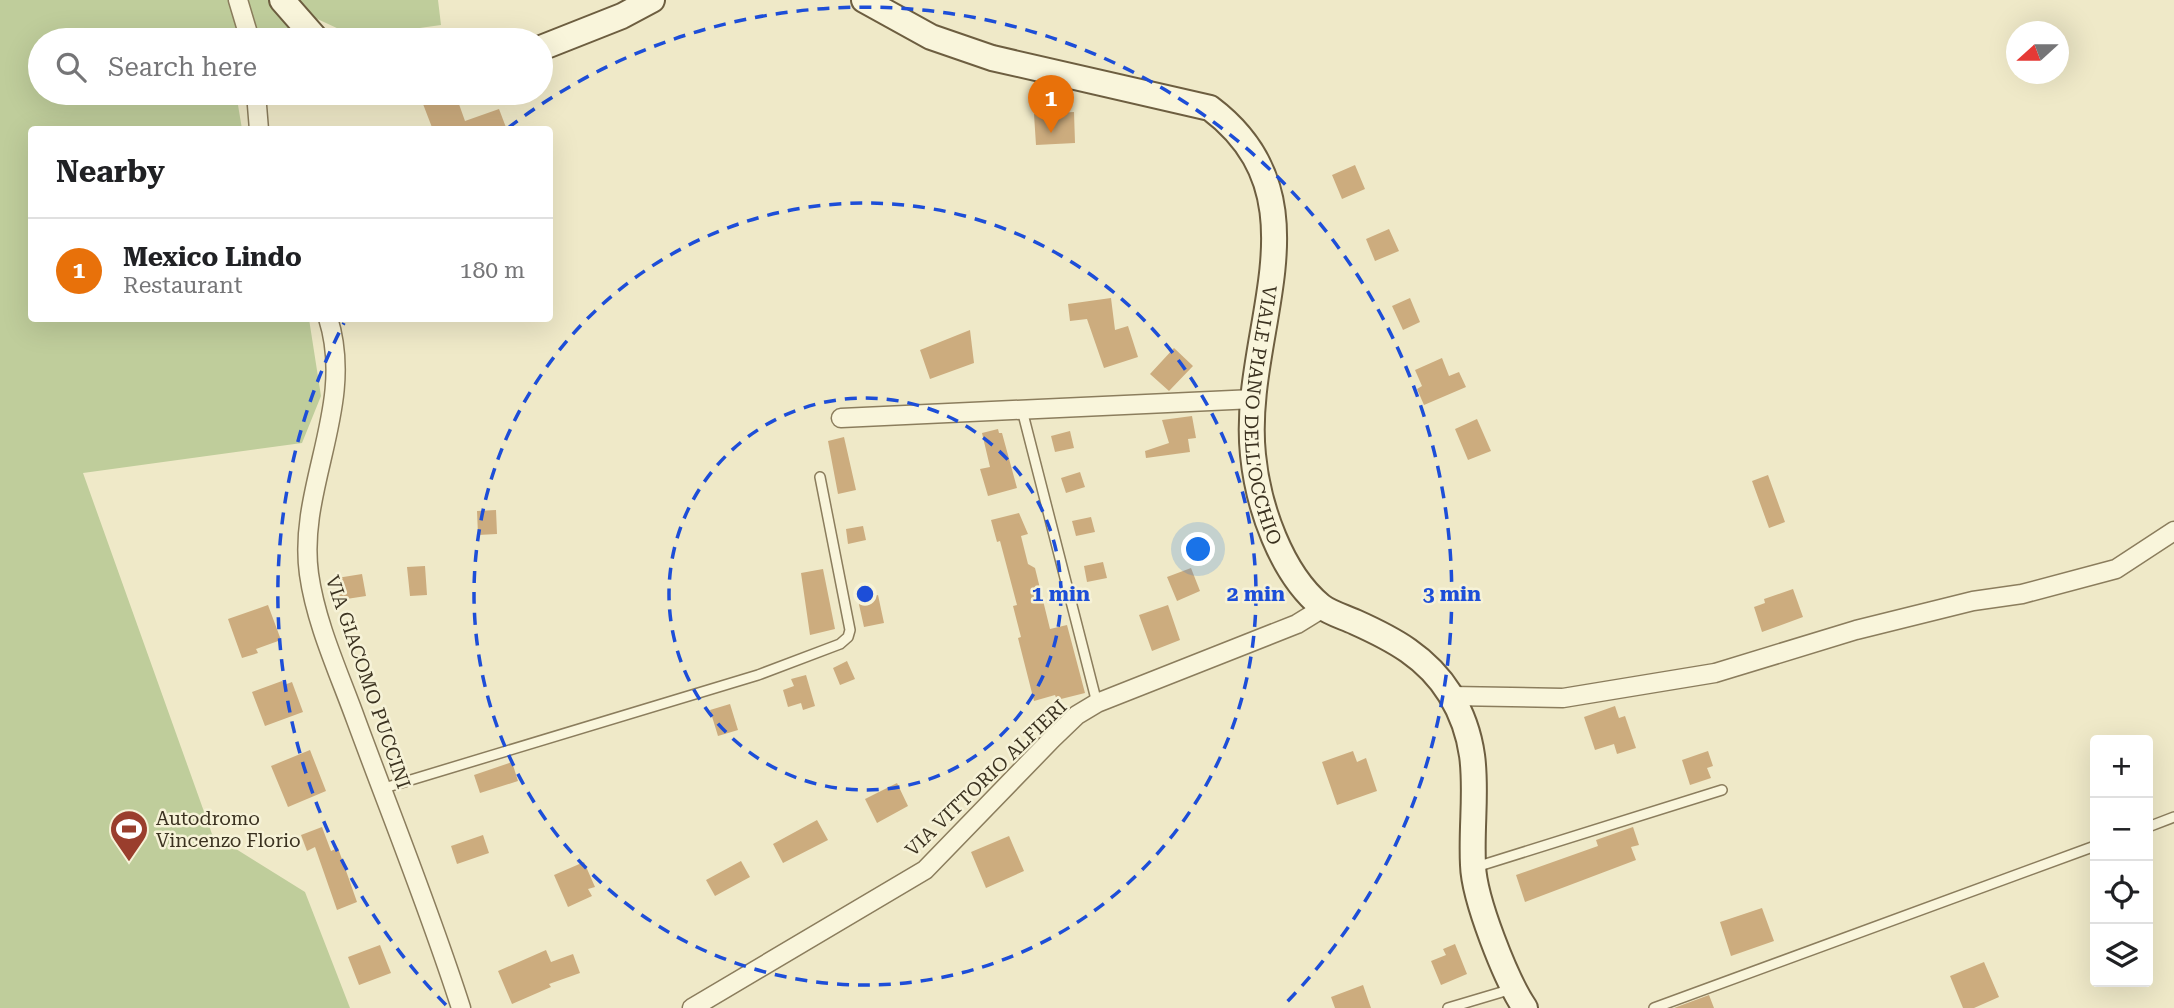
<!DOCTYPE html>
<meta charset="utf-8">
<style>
:root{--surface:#fff;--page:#f6f6f6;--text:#202124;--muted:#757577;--line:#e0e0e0;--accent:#1a73e8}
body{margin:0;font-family:"Roboto Serif",serif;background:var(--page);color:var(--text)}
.controls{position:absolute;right:21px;bottom:21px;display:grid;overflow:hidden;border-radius:7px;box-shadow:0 7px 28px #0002}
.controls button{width:63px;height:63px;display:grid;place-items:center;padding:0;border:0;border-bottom:2px solid var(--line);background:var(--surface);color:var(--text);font:35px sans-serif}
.compass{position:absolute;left:2006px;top:21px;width:63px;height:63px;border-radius:50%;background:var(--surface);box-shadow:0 7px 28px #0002;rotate:249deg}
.you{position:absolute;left:1199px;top:550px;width:24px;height:24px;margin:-18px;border:5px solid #fff;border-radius:50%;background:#1a73e8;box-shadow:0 0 0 10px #1a73e833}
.badge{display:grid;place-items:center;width:46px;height:46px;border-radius:50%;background:var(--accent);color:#fff;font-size:23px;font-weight:700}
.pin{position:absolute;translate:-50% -58px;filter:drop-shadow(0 2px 4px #0008)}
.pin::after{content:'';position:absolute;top:37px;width:24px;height:21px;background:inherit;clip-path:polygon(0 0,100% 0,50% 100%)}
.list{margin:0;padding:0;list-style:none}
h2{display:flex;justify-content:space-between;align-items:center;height:91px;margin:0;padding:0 28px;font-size:30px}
h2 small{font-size:23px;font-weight:400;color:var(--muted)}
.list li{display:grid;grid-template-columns:46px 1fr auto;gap:21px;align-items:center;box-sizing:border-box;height:105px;padding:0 28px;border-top:2px solid var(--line)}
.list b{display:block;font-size:26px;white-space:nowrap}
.list p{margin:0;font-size:23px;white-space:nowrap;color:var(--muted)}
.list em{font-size:23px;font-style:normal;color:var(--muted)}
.icon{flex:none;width:38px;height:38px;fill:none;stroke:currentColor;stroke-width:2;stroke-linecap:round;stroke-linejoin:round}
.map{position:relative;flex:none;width:2174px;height:1008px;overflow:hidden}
.search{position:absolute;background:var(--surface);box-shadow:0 7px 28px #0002;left:28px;top:28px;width:525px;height:77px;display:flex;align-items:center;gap:18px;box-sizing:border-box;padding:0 24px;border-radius:38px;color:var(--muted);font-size:26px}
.panel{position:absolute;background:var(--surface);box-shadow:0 7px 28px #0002;left:28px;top:126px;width:525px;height:196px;border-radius:7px}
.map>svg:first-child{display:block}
.green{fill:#bfcd9b}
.building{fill:#ccac7e}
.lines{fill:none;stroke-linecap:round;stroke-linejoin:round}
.service-casing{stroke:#8b7d5d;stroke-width:12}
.minor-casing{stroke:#8b7d5d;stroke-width:21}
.secondary-casing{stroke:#6d5e40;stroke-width:28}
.service{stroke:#f9f5db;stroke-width:9}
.minor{stroke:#f9f5db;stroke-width:18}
.secondary{stroke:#f9f5db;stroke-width:24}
.ring{fill:none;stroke:#1d4ed8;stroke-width:3.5;stroke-dasharray:12 9}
.labels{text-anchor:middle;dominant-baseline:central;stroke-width:5;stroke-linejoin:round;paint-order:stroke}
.street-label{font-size:19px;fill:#3b3220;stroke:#f6f2d7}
.poi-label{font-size:19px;fill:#3b3220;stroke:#f6f2d7;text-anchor:start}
.centre{fill:#1d4ed8;stroke:#f6f2d7;stroke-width:3.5}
.ring-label{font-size:21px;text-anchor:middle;font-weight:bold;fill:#1d4ed8;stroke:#f6f2d7;stroke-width:5;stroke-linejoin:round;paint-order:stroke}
</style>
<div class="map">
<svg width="2174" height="1008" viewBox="0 0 2174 1008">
<rect width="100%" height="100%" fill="#efe9c8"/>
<path class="green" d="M0 0H438L441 25 356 37 311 16 286 40H40V93H246L238 105 242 129 32 130V318L309 319 321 396 302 443 83 473 212 834 305 892 350 1008H0Z"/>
<path class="building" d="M455 93 465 121 499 109 507 130H433L423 104Z
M1074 112 1075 143 1036 145 1034 114Z
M1355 165 1365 189 1342 199 1332 175Z
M1389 229 1399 251 1375 261 1366 239Z
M1111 298 1115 330 1128 326 1138 357 1104 368 1087 319 1070 321 1068 304Z
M1410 298 1420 322 1403 330 1392 306Z
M970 330 974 363 930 379 920 350Z
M1174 348 1193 366 1169 391 1150 374Z
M1442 358 1449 376 1459 372 1466 387 1424 405 1417 389 1422 386 1415 370Z
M1192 416 1196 438 1188 439 1190 452 1146 458 1145 451 1169 443 1162 420Z
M1477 419 1491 451 1468 460 1455 429Z
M998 429 999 433H1002L1017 488 988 496 980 469 990 467 982 433Z
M1070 431 1074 448 1055 452 1051 436Z
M844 437 856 490 838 494 828 441Z
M1080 472 1085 487 1066 493 1061 478Z
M1768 475 1785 522 1769 528 1752 481Z
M496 510 497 534 478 535 477 511Z
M1019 513 1028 534 1021 536 1028 564 1035 568 1050 629 1067 625 1085 693 1057 700 1055 695 1034 701 1018 638 1021 637 1013 606 1017 605 1000 541 997 542 991 520Z
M1091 517 1095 532 1076 536 1072 521Z
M863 526 866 540 848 544 846 529Z
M1103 562 1107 578 1087 582 1084 566Z
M425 566 427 595 410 596 407 567Z
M1191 568 1200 591 1177 601 1167 577Z
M823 569 835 629 810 635 801 573Z
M362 574 366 596 340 600 337 578Z
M1793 589 1803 617 1762 632 1754 607 1765 603 1764 599Z
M878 595 884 623 864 627 858 600Z
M268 605 281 640 256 649 258 653 242 658 228 619Z
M1168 605 1180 640 1152 651 1139 615Z
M847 661 855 679 840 685 833 668Z
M806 675 815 706 803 710 801 703 788 707 783 690 794 686 791 679Z
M282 681 284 685 292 682 303 712 265 726 252 692Z
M730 704 738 730 718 736 710 710Z
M1615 706 1619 718 1625 716 1636 748 1617 754 1614 744 1595 750 1584 717Z
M310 750 326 791 288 807 271 766Z
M1353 751 1357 762 1366 758 1377 791 1337 805 1322 762Z
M1708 751 1713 766 1707 768 1711 778 1690 785 1682 760Z
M512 762 518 781 480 793 474 775Z
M897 783 908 806 877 823 865 799Z
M817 820 828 840 783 863 773 844Z
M322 827 331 851 338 848 357 902 337 910 315 847 307 851 301 835Z
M1633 827 1639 845 1631 847 1636 860 1525 902 1516 875 1598 846 1596 840Z
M483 835 489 853 457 864 451 846Z
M1009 836 1024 871 986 888 971 852Z
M741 861 750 877 715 896 706 880Z
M584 862 595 887 588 889 592 896 568 907 554 875Z
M1762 908 1774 941 1731 956 1720 922Z
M1455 944 1467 974 1441 985 1431 961 1446 955 1443 949Z
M380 945 391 973 359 985 348 957Z
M546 950 551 962 573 954 580 973 549 984 551 987 512 1004 498 971Z
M1984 962 1999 997 1974 1008H1963L1950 976Z
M1363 985 1371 1008H1335L1331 997Z
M1709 995 1714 1008H1674Z"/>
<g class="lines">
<defs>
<path id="service" d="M1022 410 1097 703
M381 789 758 675 840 644 848 637 850 630 820 477
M2148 827 2174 817
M1476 867 1722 790
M1448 1008 1512 989
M1654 1008 2095 846"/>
<path id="minor" d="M238 0 250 40
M256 93 259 130
M328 318C356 406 297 488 309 574 316 624 339 673 356 720 391 815 430 911 461 1008
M841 418 1254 399
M1451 696 1563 698 1715 673 1856 630 1973 601 2022 594 2116 569 2174 531
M692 1008 925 870 1052 739 1077 715 1097 703 1297 624 1323 608"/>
<g id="secondary">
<path d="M282 0 317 40"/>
<path id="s1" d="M864 0 931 37 992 58 1210 108C1332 200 1240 332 1253 455 1258 506 1281 573 1321 606 1330 613 1344 617 1355 622 1393 639 1427 657 1450 694 1486 753 1470 803 1473 865 1474 899 1506 980 1525 1008"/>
<path d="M541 48 622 16 652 0"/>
</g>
</defs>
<use href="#service" class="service-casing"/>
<use href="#minor" class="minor-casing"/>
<use href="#secondary" class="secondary-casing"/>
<use href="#service" class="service"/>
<use href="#minor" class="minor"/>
<use href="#secondary" class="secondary"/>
</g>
<g class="ring">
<circle cx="865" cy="594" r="196"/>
<circle cx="865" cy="594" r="391"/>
<path d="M446 1005A587 587 0 0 1 344 323M508 128A587 587 0 0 1 1284 1005"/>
</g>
<defs>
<symbol id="stadium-pin" viewBox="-11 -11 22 30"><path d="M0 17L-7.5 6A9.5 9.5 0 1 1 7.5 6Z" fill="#9a3e2d" stroke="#f6f2d7"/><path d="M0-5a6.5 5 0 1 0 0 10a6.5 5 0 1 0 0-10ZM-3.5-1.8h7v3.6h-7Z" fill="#fff"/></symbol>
</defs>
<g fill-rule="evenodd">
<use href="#stadium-pin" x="107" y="807" width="44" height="60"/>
</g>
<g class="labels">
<g class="street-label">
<text stroke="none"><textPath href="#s1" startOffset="695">VIALE PIANO DELL'OCCHIO</textPath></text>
<text transform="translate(368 682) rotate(71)">VIA GIACOMO PUCCINI</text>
<text transform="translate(986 778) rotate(-44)">VIA VITTORIO ALFIERI</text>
</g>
<g class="poi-label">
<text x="156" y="818">Autodromo<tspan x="156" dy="22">Vincenzo Florio</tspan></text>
</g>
</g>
<circle cx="865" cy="594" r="10" class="centre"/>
<g class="ring-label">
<text x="1061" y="601">1 min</text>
<text x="1256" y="601">2 min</text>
<text x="1452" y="601">3 min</text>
</g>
</svg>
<div class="controls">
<button>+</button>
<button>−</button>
<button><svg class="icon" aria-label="locate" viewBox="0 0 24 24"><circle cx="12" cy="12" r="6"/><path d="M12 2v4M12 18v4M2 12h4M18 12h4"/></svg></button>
<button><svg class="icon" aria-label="layers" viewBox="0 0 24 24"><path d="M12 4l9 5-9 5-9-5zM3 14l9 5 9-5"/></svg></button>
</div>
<svg class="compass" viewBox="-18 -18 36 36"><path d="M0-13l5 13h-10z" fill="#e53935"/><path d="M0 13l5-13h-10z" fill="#757577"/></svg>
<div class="you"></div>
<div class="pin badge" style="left:1051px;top:133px;background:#e8710a">1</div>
<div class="search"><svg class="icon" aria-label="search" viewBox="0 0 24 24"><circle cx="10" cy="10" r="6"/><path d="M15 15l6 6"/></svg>Search here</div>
<section class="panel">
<h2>Nearby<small></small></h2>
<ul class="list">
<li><span class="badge" style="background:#e8710a">1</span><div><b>Mexico Lindo</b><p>Restaurant</p></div><em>180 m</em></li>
</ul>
</section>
</div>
